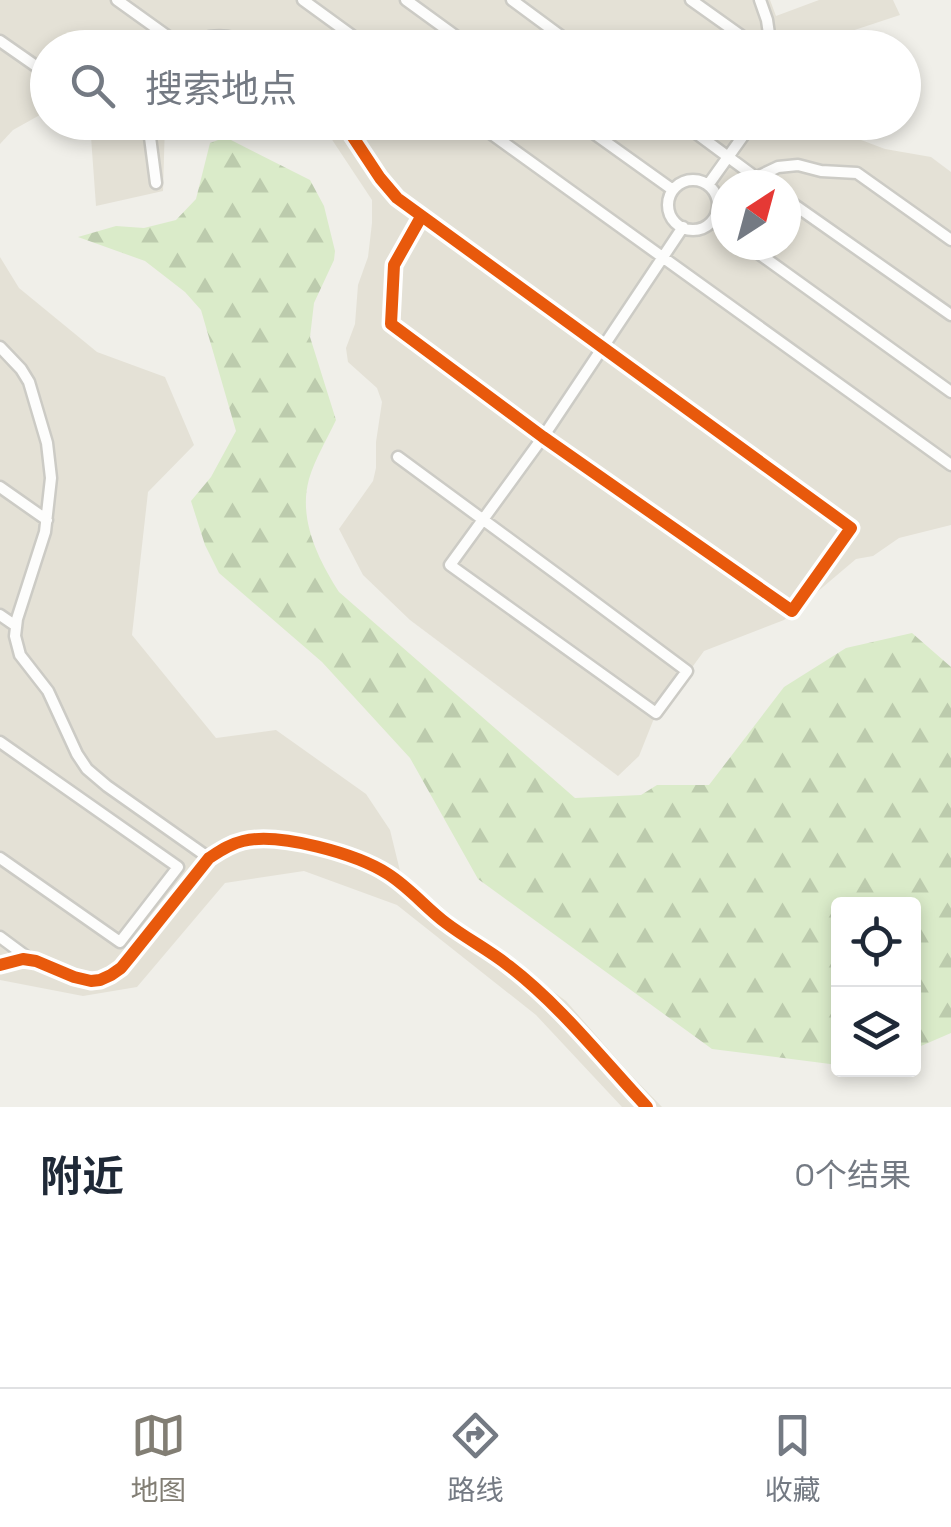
<!DOCTYPE html>
<html lang="zh">
<meta charset="utf-8">
<style>
:root{--surface:#fff;--page:#f6f6f7;--text:#1f2937;--muted:#747a83;--line:#e0e1e3;--accent:#827e74}
body{margin:0;font-family:"Space Grotesk","Noto Sans SC",sans-serif;background:var(--page);color:var(--text)}
.controls{position:absolute;right:30px;bottom:30px;display:grid;overflow:hidden;border-radius:10px;box-shadow:0 5px 15px #0003}
.controls button{width:90px;height:90px;display:grid;place-items:center;padding:0;border:0;border-bottom:2px solid var(--line);background:var(--surface);color:var(--text);font:50px sans-serif}
.compass{position:absolute;left:711px;top:170px;width:90px;height:90px;border-radius:50%;background:var(--surface);box-shadow:0 5px 15px #0003;rotate:36deg}
.list{margin:0;padding:0;list-style:none}
h2{display:flex;justify-content:space-between;align-items:center;height:130px;margin:0;padding:0 40px;font-size:42px}
h2 small{font-size:32px;font-weight:400;color:var(--muted)}
.icon{flex:none;width:55px;height:55px;fill:none;stroke:currentColor;stroke-width:2;stroke-linecap:round;stroke-linejoin:round}
.map{position:relative;flex:none;width:951px;height:1107px;overflow:hidden}
.search{position:absolute;background:var(--surface);box-shadow:0 5px 15px #0003;left:30px;right:30px;top:30px;height:110px;display:flex;align-items:center;gap:25px;box-sizing:border-box;padding:0 35px;border-radius:55px;color:var(--muted);font-size:38px}
.sheet{height:280px;background:var(--surface)}
nav{display:flex;justify-content:space-around;align-items:center;box-sizing:border-box;height:140px;border-top:2px solid var(--line);background:var(--surface);font-size:28px;color:var(--muted)}
nav a{display:grid;justify-items:center;gap:5px}
nav .on{color:var(--accent)}
.map>svg:first-child{display:block}
.residential{fill:#e4e1d6;fill-rule:evenodd}
.forest{fill:url(#forest-firs)}
.lines{fill:none;stroke-linecap:round;stroke-linejoin:round}
.street-casing{stroke:#cccbc5;stroke-width:15}
.street{stroke:#fdfdfc;stroke-width:10}
.cycleway-casing{stroke:#fff;stroke-width:19}
.cycleway{stroke:#e8590c;stroke-width:12}
</style>
<div class="map">
<svg width="951" height="1107" viewBox="0 0 951 1107">
<defs>
<pattern id="forest-firs" width="22" height="20" patternUnits="userSpaceOnUse" patternTransform="scale(2.5)"><rect width="22" height="20" fill="#daebc9"/><path d="M5 1l3.5 6h-7zM16 11l3.5 6h-7z" fill="#bccbad"/></pattern>
</defs>
<rect width="100%" height="100%" fill="#f0efe9"/>
<path class="residential" d="M0 0H770L776 16 819 0H893L900 15 800 48H48L47 111 13 130 0 144Z
M90 123H165L163 191 96 206Z
M321 123H816L885 149 931 157 951 172V525L899 538 873 556 856 559 784 620 704 651 653 721 639 756 618 776 410 620 363 575 339 529 373 481 376 468V442L382 402 377 388 348 362 346 348 355 324 358 285 368 257 372 223V200ZM726 185H786V245H726Z
M0 257 19 288 97 352 165 377 194 445 148 492 132 635 216 738 276 730 366 794 390 830 400 871 458 921 566 1001 629 1073 662 1107H622L536 1015 397 905 304 871 225 883 137 987 83 996 0 980Z"/>
<path class="forest" d="M218 140H231L310 180 324 206 335 251 334 260 314 303 310 337 336 420C327 439 315 459 309 479 298 519 318 559 339 592L575 798 641 795 657 785H709L784 687 846 648 912 633 951 667V1033L914 1049V904H838V1065L712 1049 478 879 410 758 322 662 219 573 205 545 191 501 211 477 236 431 201 310 185 292 145 261 78 237 116 226 144 228 176 220 196 199 210 143Z"/>
<g class="lines">
<defs>
<path id="street" d="M117 0 177 43C188 43 199 39 210 37 228 34 243 40 259 48
M303 0 369 48
M406 0 472 48
M512 0 577 48
M691 0 750 42 762 48
M760 0 767 20 771 48
M0 41 43 71
M148 122 156 183
M343 122 380 178 397 198 851 528 792 611 543 437 391 324 394 265 421 217
M475 122 951 465
M578 122 673 190
M681 122 766 185
M755 178 778 167 798 165 821 171 857 173 951 240
M668 205a25 25 0 1 1 50 0a25 25 0 1 1-50 0Z
M708 185 753 122
M786 199 951 315
M713 221 726 230
M747 245 951 392
M0 347 21 369 29 382 47 443 51 478 45 532 17 619 15 636 20 655 48 691 77 754 87 769 107 786 209 858
M398 457C495 528 591 599 687 671L656 713 450 565 543 437 683 227
M0 487 47 520
M0 615 16 626
M0 742 178 867 120 942 0 858
M0 937 31 960
M0 965 23 959 36 961 74 977 91 981 100 980 111 975 121 968 130 957 209 858C220 851 230 844 243 841 279 832 357 854 388 874 410 888 426 908 446 923 467 939 489 950 509 966 562 1007 602 1059 647 1107"/>
</defs>
<use href="#street" class="street-casing"/>
<use href="#street" class="street"/>
<defs>
<path id="cycleway" d="M343 122 380 178 397 198 851 528 792 611 543 437 391 324 394 265 421 217
M0 965 23 959 36 961 74 977 91 981 100 980 111 975 121 968 130 957 209 858C220 851 230 844 243 841 279 832 357 854 388 874 410 888 426 908 446 923 467 939 489 950 509 966 562 1007 602 1059 647 1107"/>
</defs>
<use href="#cycleway" class="cycleway-casing"/>
<use href="#cycleway" class="cycleway"/>
</g>
</svg>
<div class="controls">
<button><svg class="icon" aria-label="locate" viewBox="0 0 24 24"><circle cx="12" cy="12" r="6"/><path d="M12 2v4M12 18v4M2 12h4M18 12h4"/></svg></button>
<button><svg class="icon" aria-label="layers" viewBox="0 0 24 24"><path d="M12 4l9 5-9 5-9-5zM3 14l9 5 9-5"/></svg></button>
</div>
<svg class="compass" viewBox="-18 -18 36 36"><path d="M0-13l5 13h-10z" fill="#e53935"/><path d="M0 13l5-13h-10z" fill="#747a83"/></svg>
<div class="search"><svg class="icon" aria-label="search" viewBox="0 0 24 24"><circle cx="10" cy="10" r="6"/><path d="M15 15l6 6"/></svg>搜索地点</div>
</div>
<section class="sheet">
<h2>附近<small>0个结果</small></h2>
<ul class="list">
</ul>
</section>
<nav>
<a class="on"><svg class="icon" aria-label="map" viewBox="0 0 24 24"><path d="M3 6l6-2 6 2 6-2v14l-6 2-6-2-6 2zM9 4v14M15 6v14"/></svg>地图</a>
<a><svg class="icon" aria-label="directions" viewBox="0 0 24 24"><path d="M12 3l9 9-9 9-9-9zM9 14v-3h6M13 9l2 2-2 2"/></svg>路线</a>
<a><svg class="icon" aria-label="saved" viewBox="0 0 24 24"><path d="M7 4h10v16l-5-4-5 4z"/></svg>收藏</a>
</nav>
